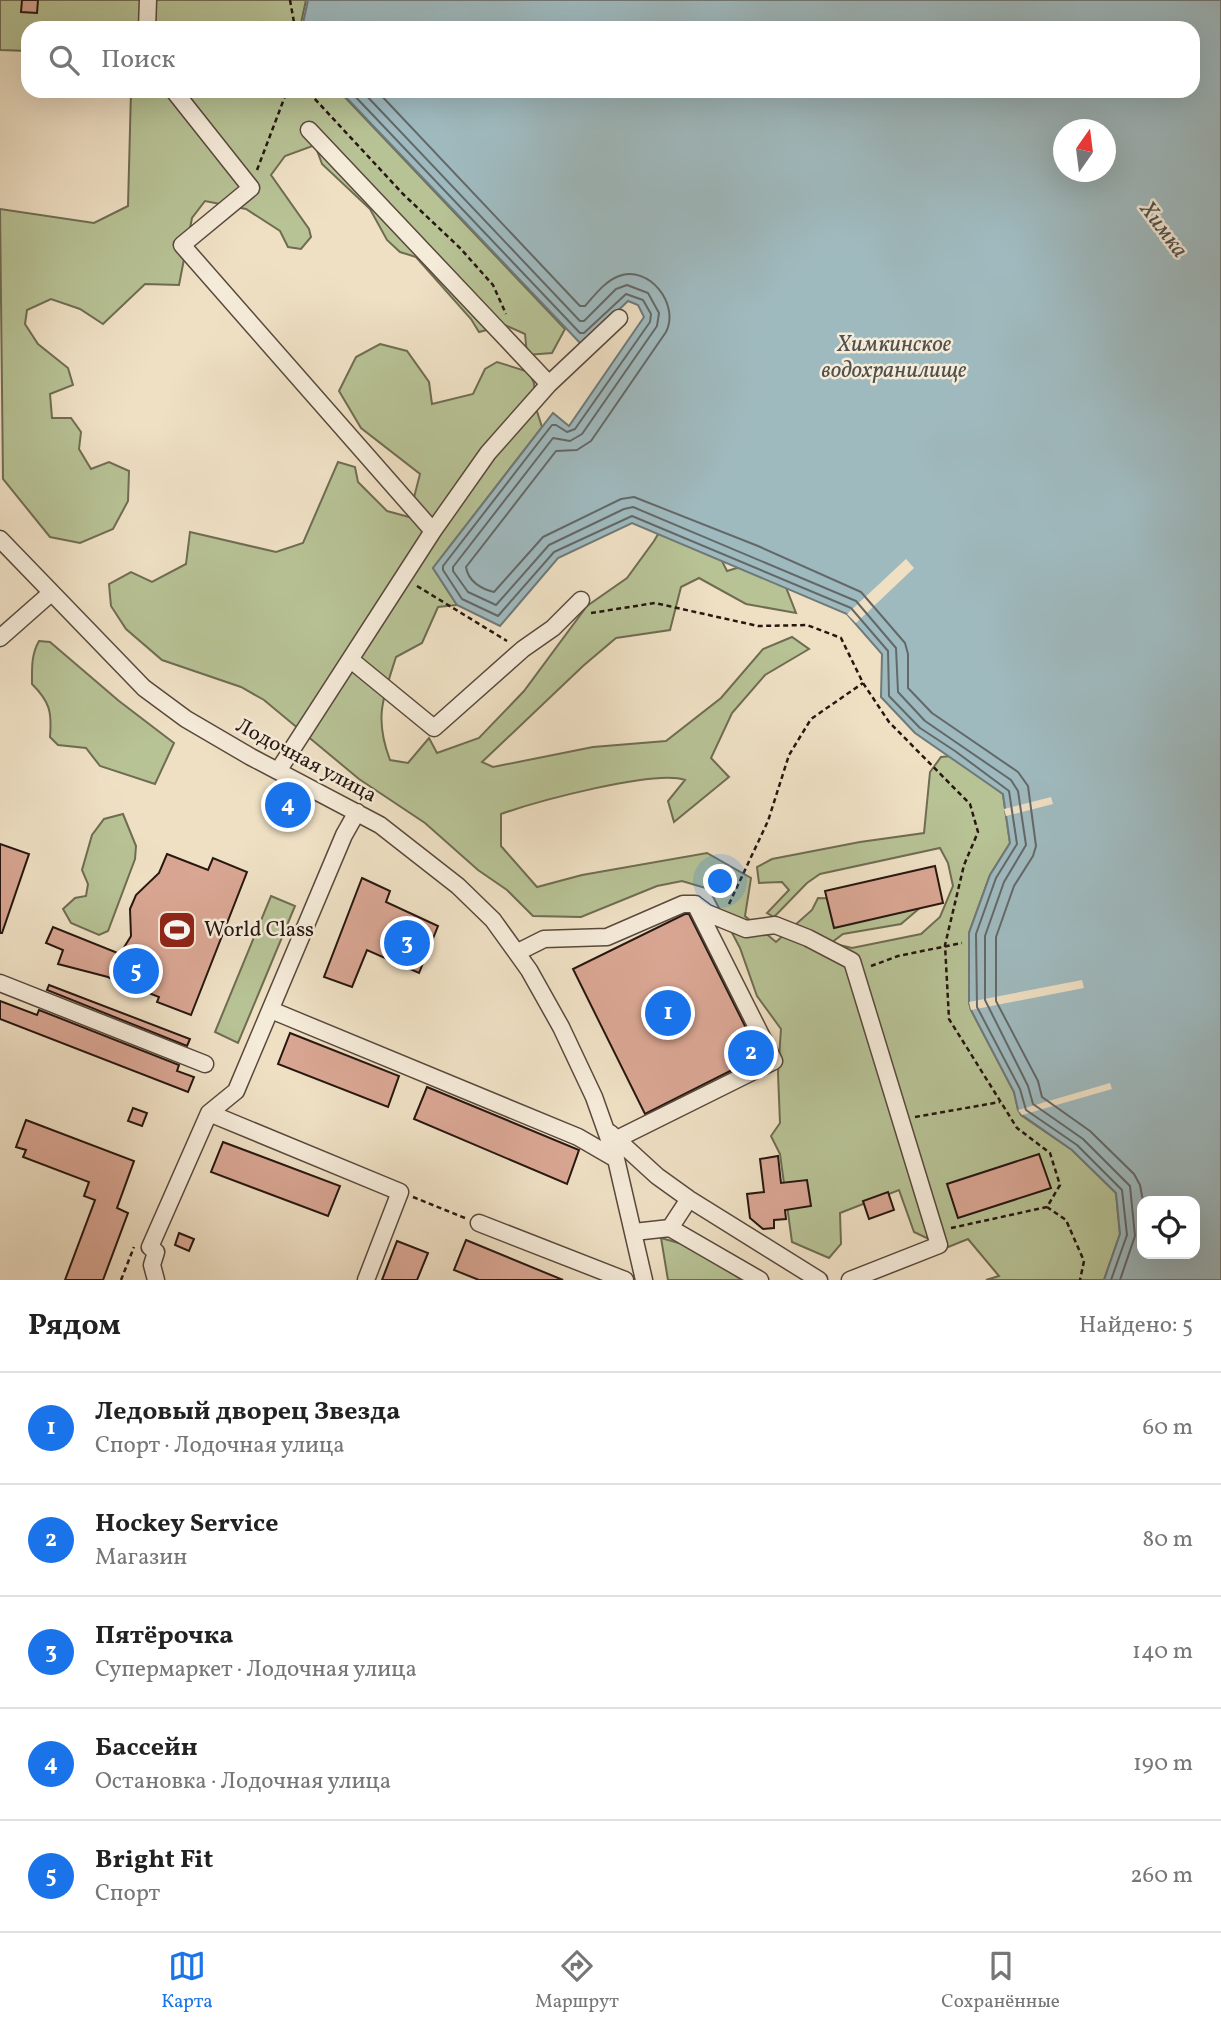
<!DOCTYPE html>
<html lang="ru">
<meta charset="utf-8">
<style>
:root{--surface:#fff;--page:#f2f2f2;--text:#222;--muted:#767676;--line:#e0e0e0;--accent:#1a73e8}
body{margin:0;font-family:Vollkorn,serif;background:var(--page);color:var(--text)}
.controls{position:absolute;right:21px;bottom:21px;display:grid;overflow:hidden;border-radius:14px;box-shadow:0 7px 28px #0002}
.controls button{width:63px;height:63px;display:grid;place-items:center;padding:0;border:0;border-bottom:2px solid var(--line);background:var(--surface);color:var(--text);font:35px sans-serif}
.compass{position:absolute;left:1053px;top:119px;width:63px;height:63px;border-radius:50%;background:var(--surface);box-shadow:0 7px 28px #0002;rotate:14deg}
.you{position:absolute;left:721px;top:882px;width:24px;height:24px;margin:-18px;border:5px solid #fff;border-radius:50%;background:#1a73e8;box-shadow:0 0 0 10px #1a73e833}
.badge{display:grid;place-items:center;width:46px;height:46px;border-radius:50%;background:var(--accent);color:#fff;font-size:23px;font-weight:700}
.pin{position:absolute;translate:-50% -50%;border:4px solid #fff;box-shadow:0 2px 7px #0006}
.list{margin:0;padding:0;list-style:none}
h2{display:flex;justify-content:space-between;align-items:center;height:91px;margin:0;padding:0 28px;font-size:30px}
h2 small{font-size:23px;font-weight:400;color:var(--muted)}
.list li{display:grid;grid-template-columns:46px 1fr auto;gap:21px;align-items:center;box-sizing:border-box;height:112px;padding:0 28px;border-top:2px solid var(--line)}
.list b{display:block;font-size:26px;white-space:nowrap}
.list p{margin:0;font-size:23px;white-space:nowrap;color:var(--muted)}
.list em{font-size:23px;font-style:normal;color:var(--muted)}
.icon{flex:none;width:38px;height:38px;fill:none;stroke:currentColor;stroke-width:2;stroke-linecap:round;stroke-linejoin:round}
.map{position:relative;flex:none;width:1221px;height:1280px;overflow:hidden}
.search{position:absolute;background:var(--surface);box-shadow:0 7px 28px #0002;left:21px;right:21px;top:21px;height:77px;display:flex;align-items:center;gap:18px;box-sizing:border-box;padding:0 24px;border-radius:21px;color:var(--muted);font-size:26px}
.sheet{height:651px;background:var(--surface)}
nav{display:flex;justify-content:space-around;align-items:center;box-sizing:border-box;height:98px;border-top:2px solid var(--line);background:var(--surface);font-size:19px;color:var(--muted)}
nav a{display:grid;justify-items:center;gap:4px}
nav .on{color:var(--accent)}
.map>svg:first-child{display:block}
.green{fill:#b7c295;stroke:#6f6c52;stroke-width:2}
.water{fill:#9fbabf;stroke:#6f7979;stroke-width:2;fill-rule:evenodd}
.pier{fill:#efe0c4}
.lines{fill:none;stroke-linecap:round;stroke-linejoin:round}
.shore{stroke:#636868;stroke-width:2}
.building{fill:#d9a693;stroke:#271710;stroke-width:2}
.minor-casing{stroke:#59493d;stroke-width:19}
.path{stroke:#271710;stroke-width:2.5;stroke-dasharray:5 3.5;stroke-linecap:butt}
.minor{stroke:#f5ebd9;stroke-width:16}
.labels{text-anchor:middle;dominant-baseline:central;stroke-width:5;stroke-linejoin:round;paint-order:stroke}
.street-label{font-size:21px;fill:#271710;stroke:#f5ebd9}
.poi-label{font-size:21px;fill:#271710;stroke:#f5ebd9;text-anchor:start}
.water-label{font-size:23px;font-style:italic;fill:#51504d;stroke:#f5ebd9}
</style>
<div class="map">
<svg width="1221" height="1280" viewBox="0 0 1221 1280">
<rect width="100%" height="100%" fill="#efe0c4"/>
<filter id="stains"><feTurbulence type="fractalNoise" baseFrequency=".00286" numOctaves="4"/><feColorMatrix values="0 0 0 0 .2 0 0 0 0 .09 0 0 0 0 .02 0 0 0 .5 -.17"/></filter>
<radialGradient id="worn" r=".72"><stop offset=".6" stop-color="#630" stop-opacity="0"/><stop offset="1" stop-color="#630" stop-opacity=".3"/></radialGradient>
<path class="green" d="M0 0H306L301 23 303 28H28V51L0 50Z
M131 91H339L565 329 552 353 527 355 525 334 505 325 479 332 471 319 416 257 400 252 387 240 370 209 322 164 315 145 285 156 271 175 309 229 311 237 301 249 288 247 280 231 246 209 205 201 192 218 179 285 145 284 103 324 80 309 51 299 27 310 25 324 38 344 68 368 73 385 50 394 52 418H71L81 432 79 449 91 469 109 462 129 471 128 501 113 529 80 543 50 537 3 479 0 209 94 223 128 206Z
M380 344 407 351 429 382 432 404 473 394 485 369 497 362 529 372 534 383 535 405 542 427 433 568 457 605 438 607 422 643 396 657C383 698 374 718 390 760L408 763 429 738 437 753 479 738 524 691 587 606 627 578 654 541 666 521 718 553 727 571 753 563 785 585 796 613 746 604 699 578 681 587 670 630 616 638 583 666 482 762 493 767 593 747 666 741 721 698 763 649 792 637 809 649 765 675 732 713 711 758 729 777 674 822 668 801 685 780C655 769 535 802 501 814V846L537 887 582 875 707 853 751 878 745 916 776 942 812 910 818 898 928 901 901 924 843 934 831 943 852 948 921 934 940 917 953 886 948 863 940 848 820 874 807 883 774 917 767 913 789 890 782 882 759 883 757 867 772 859 860 842 924 833 930 772 941 757 951 756 1003 794 1010 843 990 875 969 933V1002L971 1010 1014 1092 1018 1109 1021 1115 1072 1150 1116 1193 1120 1234 1104 1280H986L999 1276 968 1239 866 1280 845 1274 931 1240 914 1232 899 1190 840 1213 841 1244 829 1258 792 1242 780 1154 771 1136 780 1123 778 1073 781 1029 757 996 740 948 709 889 682 881 657 886 581 917 533 916 507 890 478 870 425 823 359 779 264 700 241 687 162 660 126 629 111 606 109 584 131 572 152 582 186 564 190 532 276 552 303 543 338 462 355 467 358 482 387 511 409 517 420 474 361 428 339 391 356 357Z
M39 641 50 642 119 701 174 743 155 784 100 766 86 748 58 745 50 737C52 712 50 702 32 684 32 669 31 655 39 641Z
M123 814 136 846 135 859 108 931 99 935 71 923 63 909 75 898 86 896 88 884 82 870 92 835 104 819Z
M271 896 295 906 238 1043 215 1032Z
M661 1238 693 1247 742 1280H668Z"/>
<path class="water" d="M308 0H1221V1280H1104L1120 1234 1116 1193 1072 1150 1022 1115 1018 1110 1014 1092 971 1010 969 1002V933L990 875 1010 843 1003 794 915 733 881 697 882 654 847 614 632 523 558 558 500 626 457 605 433 568 553 413 569 426 644 317 638 305 628 301 582 345 340 91H1193V28H305L303 23ZM1064 130H1106V172H1064ZM1142 1201H1195V1254H1142Z"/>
<path class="pier" d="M906 559 914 568 856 623 847 614Z
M1051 797 1053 804 1006 816 1004 809Z
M1082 980 1084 988 971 1010 969 1002Z
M1110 1083 1112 1089 1022 1115 1018 1110Z"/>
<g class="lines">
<path class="shore" d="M350 91 580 333H584L626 294 643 300 651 314 650 322 575 429 567 432 556 425H552L443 566V570L462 599 498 616 554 552 632 516 851 608 888 651 889 696 920 728 955 751 1009 791 1017 844 996 878 976 934 977 1007 1020 1089 1026 1110 1077 1145 1122 1190 1127 1235 1111 1280
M362 91 580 321H584L616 289 627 285 648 293 659 313 657 326 582 434 570 441 553 438 453 567V571L468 592 496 605 549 545 624 509 633 507 856 601 896 648 898 692 925 721 1011 780 1018 791 1026 845 1004 882 985 936V1000L1028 1086 1033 1104 1083 1139 1130 1186 1135 1236 1120 1280
M377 91 580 306H585C594 296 605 281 619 276 649 265 680 304 666 332L591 441 577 450 556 451 466 567C468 581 481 589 494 592L543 537 621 499 634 497 758 546 861 592 905 643 908 654V688L932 713 1018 772 1028 786 1036 846 1033 856 1014 886 996 937V1001L1038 1081 1042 1097 1090 1131 1134 1174 1140 1185 1143 1201"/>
</g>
<path class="building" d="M22 0H38L37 13 21 12Z
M0 844 29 854 2 933H0Z
M167 854 208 870 213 858 247 872 191 1015 157 1002 159 997 129 985 128 987 108 977 58 964 63 950 46 943 53 927 120 954 131 936 130 909 136 895 159 873Z
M935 866 943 903 834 928 825 891Z
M362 878 390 891 386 902 438 926 419 973 367 950 352 987 324 977Z
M685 914H689L760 1056 645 1114 573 969Z
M49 985 190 1039 187 1046 47 990Z
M0 1001 37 1015 39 1010 179 1065 177 1071 194 1077 188 1092 0 1019Z
M290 1033 399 1076 388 1107 278 1064Z
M427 1087 579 1150 567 1184 414 1119Z
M133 1108 147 1113 142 1126 128 1121Z
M26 1120 134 1161 117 1208 128 1213 103 1280H65L95 1200 84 1196 89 1182 23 1157 26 1150 16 1147Z
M223 1142 340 1186 328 1216 211 1172Z
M1039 1154 1051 1188 958 1218 947 1184Z
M778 1156 781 1183 807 1180 811 1206 785 1210 786 1219 774 1220V1228L763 1229 750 1218 747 1194 764 1192 760 1159Z
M888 1192 894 1210 869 1219 863 1201Z
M179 1233 194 1239 189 1251 175 1245Z
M466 1240 563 1280H479L454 1270Z
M397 1241 428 1253 417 1280H382Z"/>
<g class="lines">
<defs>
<path id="minor" d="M147 28 148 0
M174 91 251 188 182 245 433 531
M549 384 619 318
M0 539 144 688 186 719 251 757 380 825 458 886 493 920 529 970 561 1027 594 1097 616 1159 644 1280
M0 638 51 593
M351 660 434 728 523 649 553 628 581 600
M278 771 433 531 488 453 549 384 309 130
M695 904 707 913 746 929 775 925 808 938 852 961 939 1245 850 1280
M518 952 544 939 607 937 683 904H695L774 1061 617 1139
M0 983 205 1064
M271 1010 578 1137 616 1159
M209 1113 400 1192 366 1280
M610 1133 657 1176 689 1199 819 1280
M479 1223 625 1280
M670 1228 689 1199
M634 1232 670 1228 760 1280
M156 1280 152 1265 156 1252 150 1247 209 1113 236 1091 344 835 357 812"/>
</defs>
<use href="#minor" class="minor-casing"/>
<path class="path" d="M290 0 295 28
M312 91 314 98 403 194 460 248 493 285 506 314
M257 170 287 91
M417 586 507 641
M591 613 655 603 758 626 807 625 841 638 863 683 889 722 970 804 978 832 964 865 945 945 949 1019 1017 1128 1050 1153 1060 1185 1047 1207 1066 1220 1084 1261 1080 1280
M729 904 768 821 789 755 811 719 863 683
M871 966 898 956 962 943
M915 1117 1000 1102
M413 1197 465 1218
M951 1228 1047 1207
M121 1280 134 1247"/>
<use href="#minor" class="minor"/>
</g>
<defs>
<symbol id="stadium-square" viewBox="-11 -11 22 22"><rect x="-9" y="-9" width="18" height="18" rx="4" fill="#8f2418" stroke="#f5ebd9"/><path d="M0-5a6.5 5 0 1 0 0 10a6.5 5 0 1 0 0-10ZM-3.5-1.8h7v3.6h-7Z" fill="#fff"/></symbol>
</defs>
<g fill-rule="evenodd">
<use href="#stadium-square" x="155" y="908" width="44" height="44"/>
</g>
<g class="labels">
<g class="street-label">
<text transform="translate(306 761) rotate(28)">Лодочная улица</text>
</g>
<g class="poi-label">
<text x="204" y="930">World Class</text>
</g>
<g class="water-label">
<text transform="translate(1163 230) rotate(53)">Химка</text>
<text x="894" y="345">Химкинское<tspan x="894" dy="26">водохранилище</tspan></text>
</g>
</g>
<rect width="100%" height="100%" filter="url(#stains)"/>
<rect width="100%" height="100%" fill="url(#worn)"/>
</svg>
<div class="controls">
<button><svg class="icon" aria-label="locate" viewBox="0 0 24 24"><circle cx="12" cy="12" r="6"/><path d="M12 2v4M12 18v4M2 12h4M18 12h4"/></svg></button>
</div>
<svg class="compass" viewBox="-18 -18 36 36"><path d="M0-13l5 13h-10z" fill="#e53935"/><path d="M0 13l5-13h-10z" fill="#767676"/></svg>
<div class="you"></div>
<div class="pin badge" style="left:668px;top:1013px">1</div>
<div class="pin badge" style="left:751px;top:1053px">2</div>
<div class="pin badge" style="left:407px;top:943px">3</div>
<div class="pin badge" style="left:288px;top:805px">4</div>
<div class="pin badge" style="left:136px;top:971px">5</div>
<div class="search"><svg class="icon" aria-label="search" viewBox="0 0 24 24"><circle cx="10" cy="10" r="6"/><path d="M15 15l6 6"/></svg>Поиск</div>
</div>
<section class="sheet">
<h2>Рядом<small>Найдено: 5</small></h2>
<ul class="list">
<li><span class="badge">1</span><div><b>Ледовый дворец Звезда</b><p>Спорт · Лодочная улица</p></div><em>60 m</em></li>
<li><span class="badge">2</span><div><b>Hockey Service</b><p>Магазин</p></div><em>80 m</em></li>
<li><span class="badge">3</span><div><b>Пятёрочка</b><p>Супермаркет · Лодочная улица</p></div><em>140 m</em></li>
<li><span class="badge">4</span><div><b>Бассейн</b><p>Остановка · Лодочная улица</p></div><em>190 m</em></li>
<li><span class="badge">5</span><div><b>Bright Fit</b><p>Спорт</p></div><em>260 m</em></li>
</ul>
</section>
<nav>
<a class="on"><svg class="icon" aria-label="map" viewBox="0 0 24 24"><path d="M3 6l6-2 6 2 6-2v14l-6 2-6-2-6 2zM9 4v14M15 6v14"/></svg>Карта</a>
<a><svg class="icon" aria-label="directions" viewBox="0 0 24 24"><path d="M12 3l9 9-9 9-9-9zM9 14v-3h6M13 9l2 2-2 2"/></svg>Маршрут</a>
<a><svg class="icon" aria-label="saved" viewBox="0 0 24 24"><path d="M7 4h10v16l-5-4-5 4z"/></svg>Сохранённые</a>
</nav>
